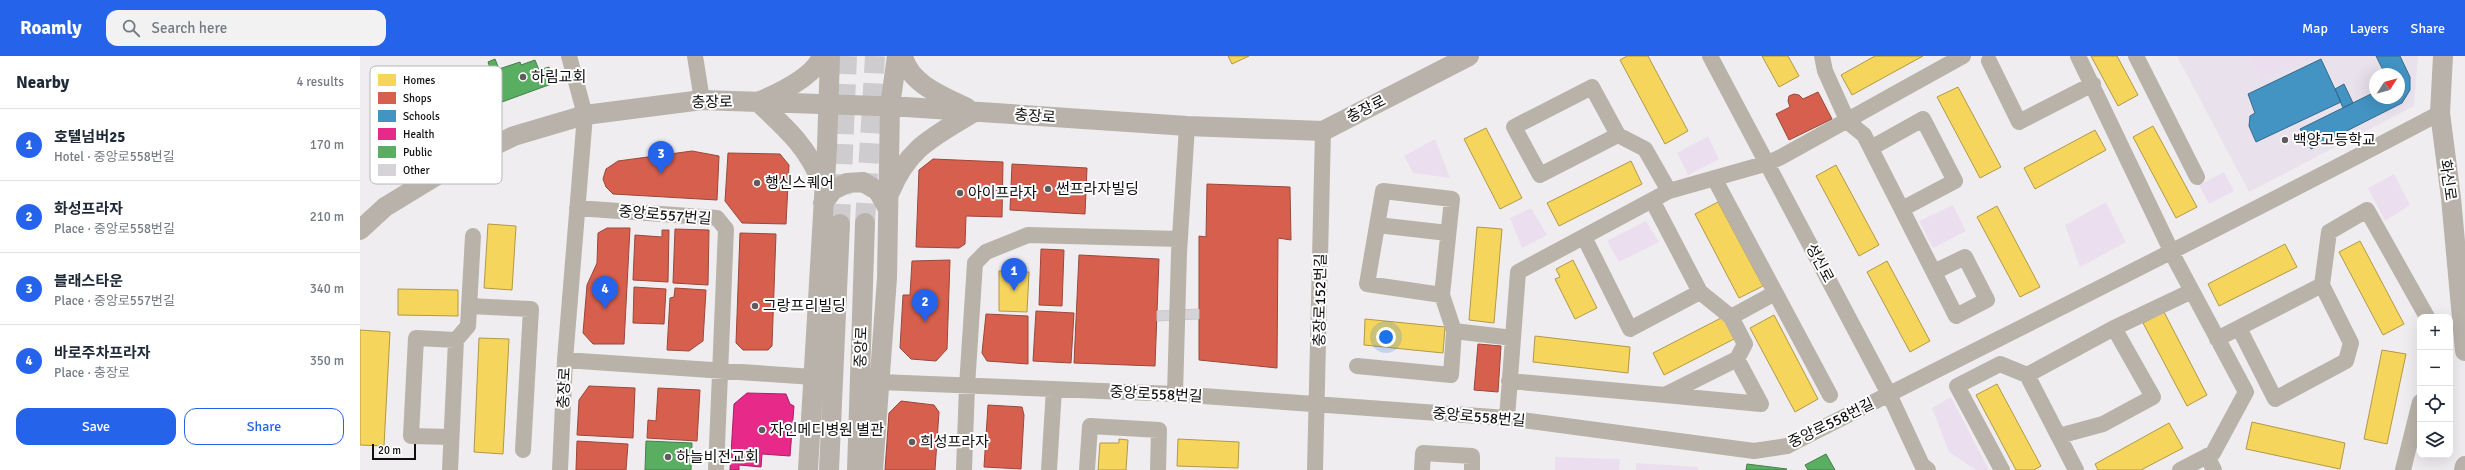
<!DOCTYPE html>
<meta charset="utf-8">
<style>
:root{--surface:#fff;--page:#f2f2f3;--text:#1f2937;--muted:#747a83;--line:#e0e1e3;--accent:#2563eb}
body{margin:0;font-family:Signika,"Noto Sans KR",sans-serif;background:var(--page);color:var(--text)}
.controls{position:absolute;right:12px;bottom:12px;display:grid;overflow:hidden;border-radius:8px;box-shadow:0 4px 16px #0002}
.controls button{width:36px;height:36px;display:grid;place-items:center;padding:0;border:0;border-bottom:1px solid var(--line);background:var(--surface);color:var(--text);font:20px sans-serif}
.compass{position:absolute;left:2009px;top:12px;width:36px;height:36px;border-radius:50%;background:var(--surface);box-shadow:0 4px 16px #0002;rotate:54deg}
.scale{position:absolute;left:12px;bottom:10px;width:44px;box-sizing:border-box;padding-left:4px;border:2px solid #100e10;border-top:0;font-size:11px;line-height:14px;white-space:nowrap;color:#100e10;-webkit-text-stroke:3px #fff;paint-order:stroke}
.you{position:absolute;left:1026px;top:281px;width:14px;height:14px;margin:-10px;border:3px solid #fff;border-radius:50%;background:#1a73e8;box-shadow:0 0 0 6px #1a73e833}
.badge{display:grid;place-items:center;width:26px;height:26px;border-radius:50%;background:var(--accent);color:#fff;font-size:13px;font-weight:700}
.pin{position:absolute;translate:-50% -33px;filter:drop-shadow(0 1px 2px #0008)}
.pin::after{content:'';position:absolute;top:21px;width:14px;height:12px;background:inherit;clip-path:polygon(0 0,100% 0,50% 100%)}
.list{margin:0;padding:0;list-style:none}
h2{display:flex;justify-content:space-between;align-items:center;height:52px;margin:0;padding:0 16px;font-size:17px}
h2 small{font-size:13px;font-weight:400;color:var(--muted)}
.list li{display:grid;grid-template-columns:26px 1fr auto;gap:12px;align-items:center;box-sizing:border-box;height:72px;padding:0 16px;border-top:1px solid var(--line)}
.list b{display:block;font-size:15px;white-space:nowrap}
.list p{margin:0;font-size:13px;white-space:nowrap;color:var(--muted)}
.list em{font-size:13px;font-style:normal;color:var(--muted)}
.actions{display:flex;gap:8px;padding:12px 16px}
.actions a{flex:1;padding:9px 0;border:1px solid var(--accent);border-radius:12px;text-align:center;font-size:14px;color:var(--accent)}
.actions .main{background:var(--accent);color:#fff}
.icon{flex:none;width:22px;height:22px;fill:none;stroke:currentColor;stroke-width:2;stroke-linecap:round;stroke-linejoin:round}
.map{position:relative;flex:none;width:2105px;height:414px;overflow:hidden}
header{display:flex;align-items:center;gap:24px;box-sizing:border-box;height:56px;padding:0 20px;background:var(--accent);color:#fff}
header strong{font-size:19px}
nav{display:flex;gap:22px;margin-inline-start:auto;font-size:14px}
.search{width:280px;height:36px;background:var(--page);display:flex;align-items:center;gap:10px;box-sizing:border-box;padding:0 14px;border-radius:12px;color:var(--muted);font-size:15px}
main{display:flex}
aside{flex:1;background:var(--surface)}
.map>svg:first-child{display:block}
.built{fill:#e9e1eb;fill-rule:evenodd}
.green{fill:#ebdfef}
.homes{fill:#f6d55c;stroke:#b19945}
.shops{fill:#d6604d;stroke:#9b473b}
.schools{fill:#4393c3;stroke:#346b8d}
.health{fill:#e7298a;stroke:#a62165}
.public{fill:#5aae61;stroke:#447e49}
.building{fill:#d5d3d7;stroke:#cccace}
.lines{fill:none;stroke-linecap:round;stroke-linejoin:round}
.major-tunnel{stroke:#cecccf;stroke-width:20;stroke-dasharray:20 10;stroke-linecap:butt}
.minor{stroke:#b8b2a8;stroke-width:16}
.major{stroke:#b9b2aa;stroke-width:20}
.poi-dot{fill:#5e5c5f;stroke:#fff;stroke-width:1.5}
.labels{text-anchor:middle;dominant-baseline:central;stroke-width:4;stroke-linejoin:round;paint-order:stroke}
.poi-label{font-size:15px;fill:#100e10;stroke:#fff;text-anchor:start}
.street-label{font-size:15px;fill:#100e10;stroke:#fff}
.key{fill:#fff;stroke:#b7b7b7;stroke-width:1}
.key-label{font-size:11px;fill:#100e10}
</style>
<header>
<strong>Roamly</strong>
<div class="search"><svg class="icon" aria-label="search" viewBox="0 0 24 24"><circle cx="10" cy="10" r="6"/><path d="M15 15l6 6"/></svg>Search here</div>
<nav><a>Map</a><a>Layers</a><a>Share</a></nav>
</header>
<main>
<aside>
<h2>Nearby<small>4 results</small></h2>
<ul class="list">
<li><span class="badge">1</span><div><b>호텔넘버25</b><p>Hotel · 중앙로558번길</p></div><em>170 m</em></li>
<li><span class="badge">2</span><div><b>화성프라자</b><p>Place · 중앙로558번길</p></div><em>210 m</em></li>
<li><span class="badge">3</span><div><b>블래스타운</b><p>Place · 중앙로557번길</p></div><em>340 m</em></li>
<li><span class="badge">4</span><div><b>바로주차프라자</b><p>Place · 충장로</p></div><em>350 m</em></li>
</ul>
<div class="actions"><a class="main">Save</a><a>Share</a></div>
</aside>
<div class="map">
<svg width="2105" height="414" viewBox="0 0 2105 414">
<rect width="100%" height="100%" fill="#f0edf1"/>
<path class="built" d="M1817 0H2058L2054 50 1889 136ZM2015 18H2039V42H2015Z"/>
<path class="green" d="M1890 0H1953L1902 24Z
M1348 80 1359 103 1328 119 1317 97Z
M1075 83 1090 122 1053 117 1044 100Z
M1864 116 1874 135 1849 148 1839 129Z
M2034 118 2050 149 2025 165 2008 132Z
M1746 146 1766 186 1720 211 1705 169Z
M1593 149 1606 175 1573 192 1559 165Z
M1171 152 1187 179 1162 192 1150 162Z
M1286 165 1299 186 1259 206 1247 185Z
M1591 341 1629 414H1616L1589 396 1572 352Z
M1195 401 1260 403 1259 414H1195Z
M1276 407 1338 411V414H1276Z"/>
<path class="homes" d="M868 0H889L872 8Z
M1267 0H1288L1328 75 1305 88 1260 4Z
M1402 0H1428L1439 20 1419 31Z
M1515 0H1563L1492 39 1481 19Z
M1731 0H1757L1778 39 1758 50Z
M1598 31 1641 111 1620 122 1577 41Z
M1793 70 1837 151 1816 162 1773 81Z
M1126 72 1162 142 1140 153 1104 83Z
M1735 74 1746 94 1675 133 1664 112Z
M1271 105 1282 128 1199 170 1187 147Z
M1476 109 1519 189 1499 200 1456 120Z
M1358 146 1403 230 1379 242 1335 158Z
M1637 150 1680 231 1660 241 1617 161Z
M128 168 156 170 152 234 124 232Z
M1117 171 1142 173 1134 267 1109 264Z
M2000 185 2044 268 2023 279 1979 196Z
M1925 188 1937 211 1859 250 1848 228Z
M1213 204 1237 252 1215 263 1195 223 1200 221 1196 213Z
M1527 205 1570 285 1550 296 1507 216Z
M639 215 669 216 667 256 639 255Z
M38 233 98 234V260L38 259Z
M1804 256 1847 339 1827 350 1783 267Z
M1414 259 1458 343 1435 356 1390 272Z
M1363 261 1374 283 1304 319 1293 297Z
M1005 263 1085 271 1083 297 1004 289Z
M0 274 30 276 24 390 0 389Z
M1175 280 1270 291 1268 317 1173 306Z
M119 282 149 283 143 398 114 396Z
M2022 294 2046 298 2027 388 2004 383Z
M1637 328 1681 410 1674 414H1656L1616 339Z
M1892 366 1985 387 1980 413 1886 393Z
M1809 367 1823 392 1781 414H1738L1735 408Z
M759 383 768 384 766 414H738L740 387H759Z
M818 383 879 386 878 412 817 410Z"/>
<path class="shops" d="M1458 36 1472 63 1429 84 1416 58 1430 51 1428 45 1429 40 1434 38 1439 39 1443 43Z
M332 95 359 100 357 144 253 138 246 131 243 123 246 113 258 105Z
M368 97 420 98 429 109 426 168 382 167 365 145Z
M573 103 643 106 642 161 606 160 605 188 599 192 556 191 559 114Z
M652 108 727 112 725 158 650 154Z
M847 128 930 131 931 184 918 182 917 312 839 304V180L846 181Z
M247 172H270L264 288H233L223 277 227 229 237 207 238 177Z
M315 173 349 174 348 229 313 227Z
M302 174H309L308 226 273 224 275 179 302 181Z
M380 177 416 178 412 290 408 294H383L376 287Z
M681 193 704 194 702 250 679 249Z
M719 199 799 203 795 310 714 307Z
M590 204 587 293 576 305 551 303 540 292 543 239H550L552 205Z
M274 231 306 233 304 268 273 267Z
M315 232 346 234 343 285 329 295 307 294 310 242 314 241Z
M676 255 714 257 711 307 673 305Z
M626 258 668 260V308L627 305 622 297Z
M1118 288 1141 290 1138 336 1114 334Z
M229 330 275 332 273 382 217 379 219 344Z
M298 332 340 334 337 385 287 382 288 364 296 365Z
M541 345 574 349 579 356 575 414H525L529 357Z
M628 349 662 351 664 359 661 413 624 411Z
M217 385 268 388 266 414H216Z"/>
<path class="schools" d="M2016 0H2040L2050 21V34L2042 47 1951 93 1940 73 2015 36V42H2039V18H2025Z
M1961 3 1981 46 1896 86 1889 70 1890 60 1895 57 1888 38Z
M1984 28 1993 47 1983 52 1975 33Z"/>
<path class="health" d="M387 337 426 338 430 348 434 350 430 400 402 398 401 411 379 409V414H370L374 348Z"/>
<path class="public" d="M135 3 139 13 160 6 161 9 175 4 179 14 189 11 194 27 142 46 128 6Z
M286 385 332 387 331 414H285Z
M1466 398 1475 414H1448L1445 409Z
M1387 408 1427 413 1426 414H1386Z"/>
<path class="building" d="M839 253V263L797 265V255Z"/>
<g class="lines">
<path class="major-tunnel" d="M505 167 515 0
M480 168 487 0"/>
<path class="minor" d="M335 0 342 44
M1350 0 1529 338 1562 409 1568 414
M1462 0 1465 15 1488 66 1504 79 1596 260 1627 244 1605 201 1574 216
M1718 0 1817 207 1886 336 1853 397 1820 414
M1776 0 1837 121
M1629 5 1659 66 1733 28
M1258 79 1180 119 1154 71 1232 31 1258 79 1285 93 1309 135
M1511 92 1563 63 1595 125 1542 153
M1354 122 1470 339
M217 152 357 162 366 173 356 414
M1017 169 1088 177
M1224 181 1270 273 1340 236
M1082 239 1007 228 1023 135 1092 143 1082 239 1094 275 1153 282
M109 250 171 253 163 394
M1371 261 1415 237
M1879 272 1915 343 1986 305 1991 287 1962 229
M1857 283 1962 229 1969 176 2007 154 2067 261
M205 304 453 321
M997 310 1091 319 1094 275
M1149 325 1305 339 1377 303 1385 288 1371 261 1340 236 1292 144
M520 326 815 338 1147 362 1394 395 1427 390C1645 279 1864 171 2080 57
M815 338 819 197 827 70
M1305 339 1401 348 1377 303
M1147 362 1158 216 1309 135 1408 107 1421 101 1603 0
M1699 380 1743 368 1793 341 1754 272
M91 381 51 380 56 282 96 284
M1847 400 1854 414
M90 414 96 284 108 270 113 180
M200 414 205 304 225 59 209 0
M604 414 607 330 615 207 626 196 668 179 820 183
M689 414 694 333
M727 414 730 370 799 374 798 414
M955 414 963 75
M1062 414 1063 397 1112 400V414
M1642 414 1597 330 1640 308 1667 319
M1716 414 1667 319 1754 272 1832 235
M2043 414 2060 346"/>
<path class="major" d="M462 0C454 21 417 38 398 46 425 71 449 92 462 128
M543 0C549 28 585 41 607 52
M2083 0 2080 57 2091 142 2105 295
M530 136C549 90 574 81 614 56
M463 147 473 134 487 127 503 126 518 135 528 153
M0 174 25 151 89 112 154 80 225 59 342 44 546 51 827 70 963 75 1109 0
M448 414 467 91 470 0
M469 414 480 168
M497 414 505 167
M513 414 527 222 530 50 537 0
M2104 414 2105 410"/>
</g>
<g class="poi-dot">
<circle cx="163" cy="21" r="4"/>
<circle cx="1925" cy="84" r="4"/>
<circle cx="397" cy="127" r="4"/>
<circle cx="688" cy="133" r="4"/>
<circle cx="600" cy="137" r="4"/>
<circle cx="395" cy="250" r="4"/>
<circle cx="402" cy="374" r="4"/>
<circle cx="552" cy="386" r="4"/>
<circle cx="308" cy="401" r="4"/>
</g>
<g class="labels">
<g class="poi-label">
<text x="171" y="21">하림교회</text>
<text x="1933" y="84">백양고등학교</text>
<text x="405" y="127">행신스퀘어</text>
<text x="696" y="133">썬프라자빌딩</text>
<text x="608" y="137">아이프라자</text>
<text x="403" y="250">그랑프리빌딩</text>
<text x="410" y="374">자인메디병원 별관</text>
<text x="560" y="386">희성프라자</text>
<text x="316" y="401">하늘비전교회</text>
</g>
<g class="street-label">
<text transform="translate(352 46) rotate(-1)">충장로</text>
<text transform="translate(1006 53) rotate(-27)">충장로</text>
<text transform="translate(675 60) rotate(4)">충장로</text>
<text transform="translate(2088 124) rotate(82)">화신로</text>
<text transform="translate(305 159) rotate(5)">중앙로557번길</text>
<text transform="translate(1460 207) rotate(62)">성신로</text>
<text transform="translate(960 244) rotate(-89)">충장로152번길</text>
<text transform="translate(501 291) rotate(-88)">중앙로</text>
<text transform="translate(204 332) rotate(-87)">충장로</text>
<text transform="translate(796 338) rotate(3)">중앙로558번길</text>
<text transform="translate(1119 361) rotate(5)">중앙로558번길</text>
<text transform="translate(1471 367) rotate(-26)">중앙로558번길</text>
</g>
</g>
<rect x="10" y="10" width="132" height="118" rx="6" class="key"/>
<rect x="18" y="18" width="18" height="12" fill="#f6d55c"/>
<rect x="18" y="36" width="18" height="12" fill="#d6604d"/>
<rect x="18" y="54" width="18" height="12" fill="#4393c3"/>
<rect x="18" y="72" width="18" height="12" fill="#e7298a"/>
<rect x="18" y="90" width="18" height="12" fill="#5aae61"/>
<rect x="18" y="108" width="18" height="12" fill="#d5d3d7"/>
<g class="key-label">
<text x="43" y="28">Homes</text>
<text x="43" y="46">Shops</text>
<text x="43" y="64">Schools</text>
<text x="43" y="82">Health</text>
<text x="43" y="100">Public</text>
<text x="43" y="118">Other</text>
</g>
</svg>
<div class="controls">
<button>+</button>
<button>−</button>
<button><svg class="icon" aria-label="locate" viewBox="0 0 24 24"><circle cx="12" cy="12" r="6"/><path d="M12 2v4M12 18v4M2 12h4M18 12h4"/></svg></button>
<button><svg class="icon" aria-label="layers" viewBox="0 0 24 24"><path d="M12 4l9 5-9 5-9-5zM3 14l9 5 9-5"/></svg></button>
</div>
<svg class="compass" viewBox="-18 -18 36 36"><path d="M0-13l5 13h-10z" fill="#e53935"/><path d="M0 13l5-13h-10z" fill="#747a83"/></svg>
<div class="scale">20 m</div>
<div class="you"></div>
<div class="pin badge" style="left:654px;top:235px">1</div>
<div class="pin badge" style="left:565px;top:266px">2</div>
<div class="pin badge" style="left:301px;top:118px">3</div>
<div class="pin badge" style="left:245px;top:253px">4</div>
</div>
</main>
